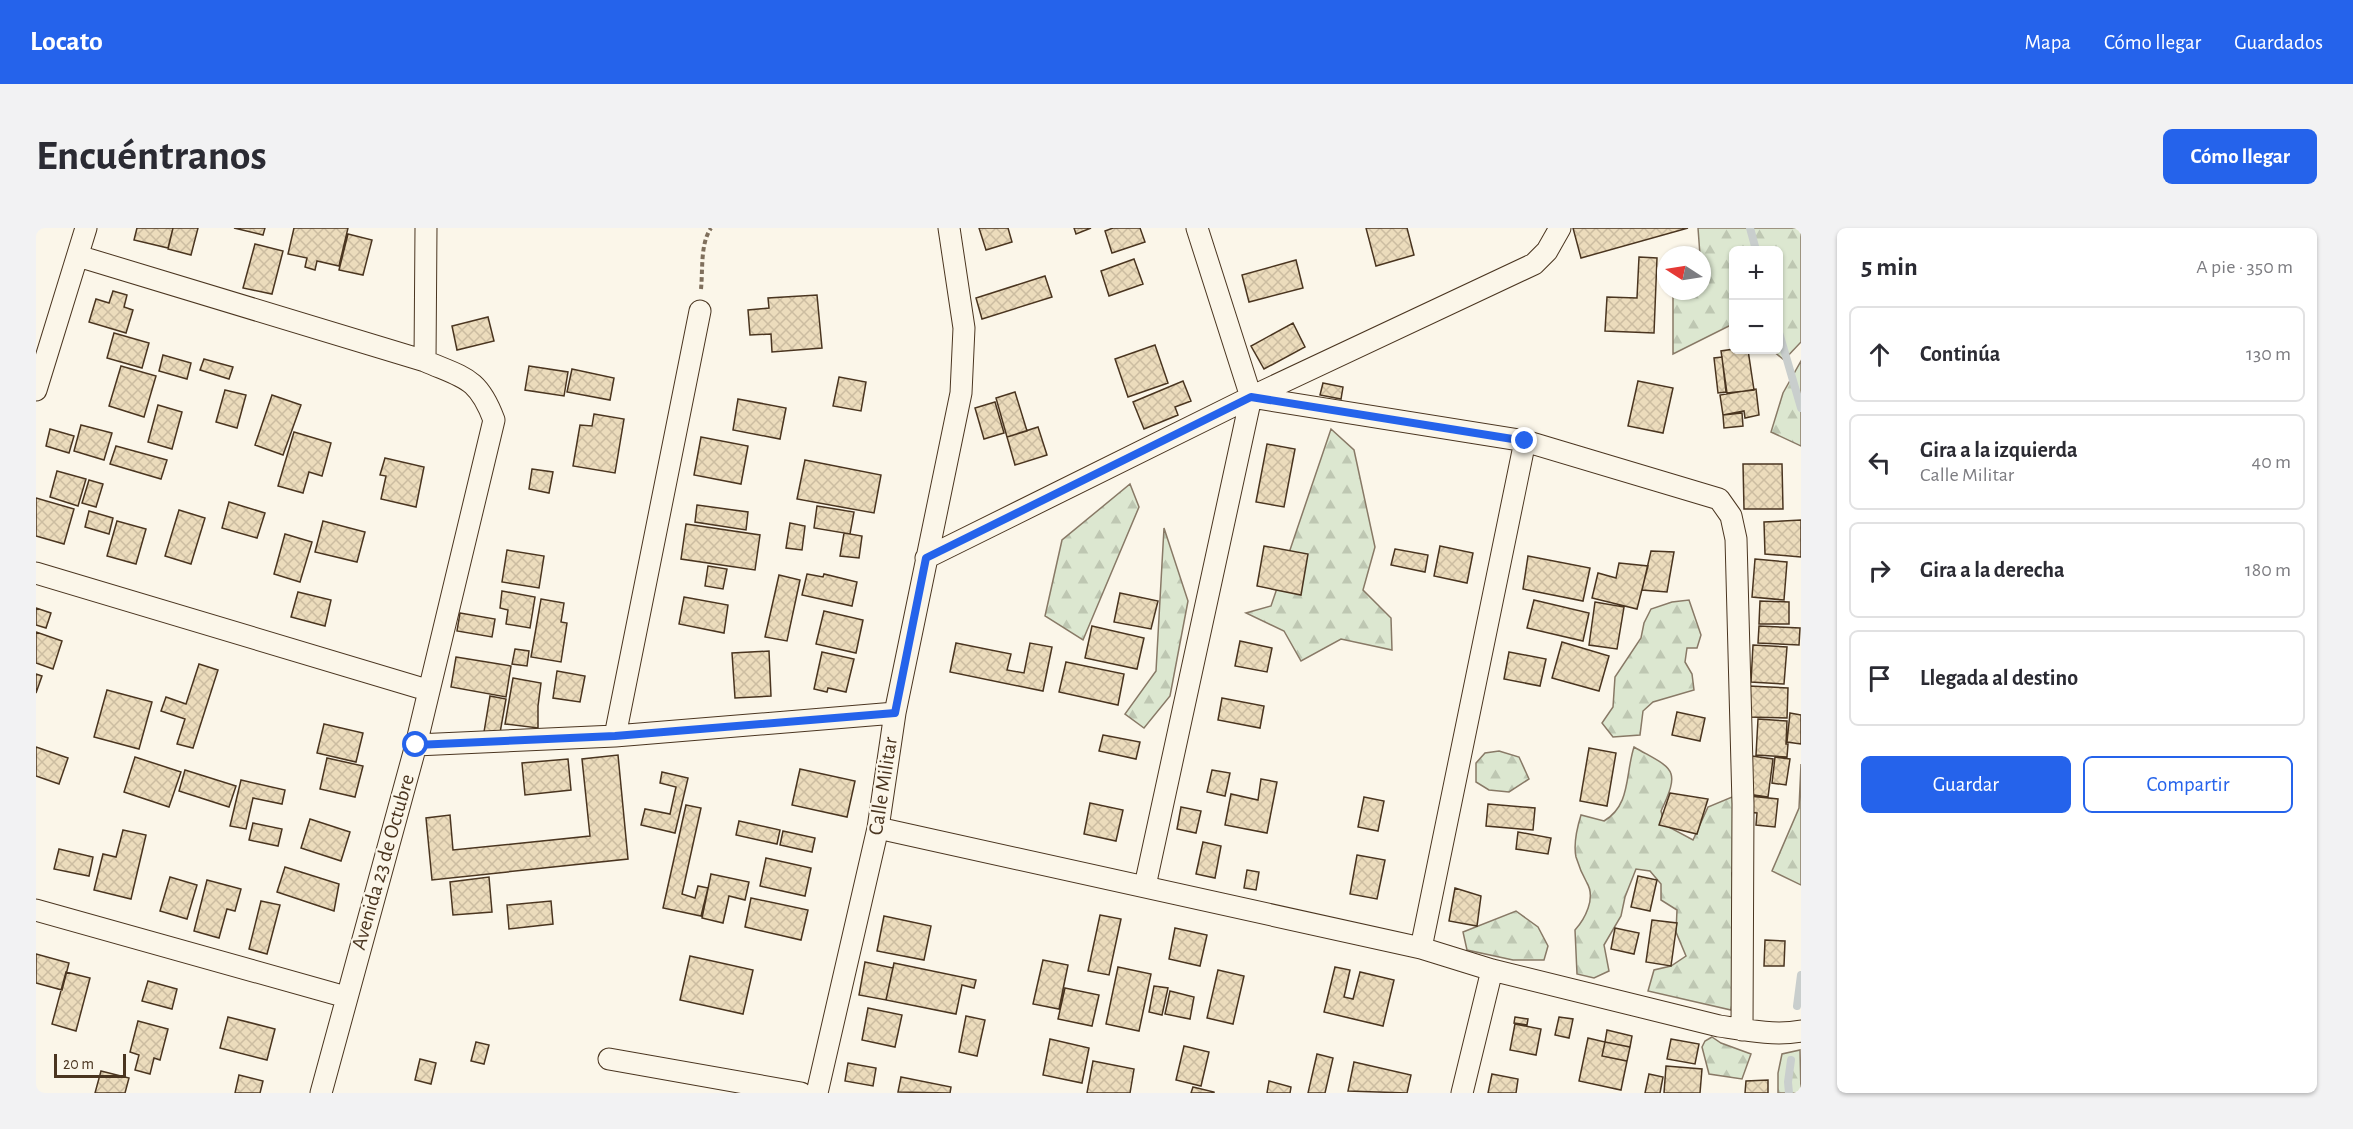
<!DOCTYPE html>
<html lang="es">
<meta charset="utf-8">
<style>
:root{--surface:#fff;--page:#f2f2f3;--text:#2b2b33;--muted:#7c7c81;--line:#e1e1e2;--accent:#2563eb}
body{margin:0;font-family:"Alegreya Sans",sans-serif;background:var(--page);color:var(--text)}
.controls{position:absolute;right:18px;top:18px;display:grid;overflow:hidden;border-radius:9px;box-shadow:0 2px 4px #0004}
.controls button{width:54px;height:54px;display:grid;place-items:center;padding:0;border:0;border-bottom:2px solid var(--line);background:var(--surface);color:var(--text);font:30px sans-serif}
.compass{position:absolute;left:1621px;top:18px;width:54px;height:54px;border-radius:50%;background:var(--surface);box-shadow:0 2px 4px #0004;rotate:282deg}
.scale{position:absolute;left:18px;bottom:15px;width:72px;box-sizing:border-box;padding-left:6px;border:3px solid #4a3520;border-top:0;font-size:16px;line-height:21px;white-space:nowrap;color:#4a3520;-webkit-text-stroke:4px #fbf6e9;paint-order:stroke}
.stop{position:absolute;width:18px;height:18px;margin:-14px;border:4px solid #2563eb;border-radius:50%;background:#fff}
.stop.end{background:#2563eb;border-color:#fff;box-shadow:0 2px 6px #0008}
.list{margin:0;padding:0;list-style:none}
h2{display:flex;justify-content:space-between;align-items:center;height:78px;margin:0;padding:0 24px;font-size:26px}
h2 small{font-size:20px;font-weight:400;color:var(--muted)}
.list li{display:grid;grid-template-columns:39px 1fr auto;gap:18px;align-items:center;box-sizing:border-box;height:96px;margin:0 12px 12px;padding:0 12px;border:2px solid var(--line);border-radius:9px}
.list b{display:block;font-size:22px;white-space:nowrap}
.list p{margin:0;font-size:20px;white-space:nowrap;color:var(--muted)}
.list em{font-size:20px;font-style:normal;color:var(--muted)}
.actions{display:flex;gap:12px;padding:18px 24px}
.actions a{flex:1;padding:14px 0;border:2px solid var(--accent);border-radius:9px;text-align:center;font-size:21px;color:var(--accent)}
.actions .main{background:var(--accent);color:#fff}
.icon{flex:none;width:33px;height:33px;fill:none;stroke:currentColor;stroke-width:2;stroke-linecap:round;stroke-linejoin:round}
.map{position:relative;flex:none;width:1765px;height:865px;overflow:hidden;border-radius:9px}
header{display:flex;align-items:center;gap:36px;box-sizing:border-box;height:84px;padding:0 30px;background:var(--accent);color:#fff}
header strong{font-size:28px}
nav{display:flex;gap:33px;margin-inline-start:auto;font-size:21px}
.intro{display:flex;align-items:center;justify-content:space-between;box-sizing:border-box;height:144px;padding:0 36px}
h1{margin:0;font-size:42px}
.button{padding:15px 27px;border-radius:9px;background:var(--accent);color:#fff;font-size:21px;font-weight:700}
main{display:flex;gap:36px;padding:0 36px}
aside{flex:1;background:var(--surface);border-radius:9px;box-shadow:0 2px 4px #0004}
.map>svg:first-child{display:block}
.forest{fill:url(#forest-firs);stroke:#887966;stroke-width:1.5}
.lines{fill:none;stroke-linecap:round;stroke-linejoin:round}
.stream{stroke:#c9cecd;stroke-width:8}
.building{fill:url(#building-cross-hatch);stroke:#4a3520;stroke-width:1.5}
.street-casing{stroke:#4a3520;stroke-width:23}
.path{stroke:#7f6f5c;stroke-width:4;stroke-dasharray:4.5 3;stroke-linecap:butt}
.street{stroke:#fbf6e9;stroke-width:21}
.route{stroke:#2563eb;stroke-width:8}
.labels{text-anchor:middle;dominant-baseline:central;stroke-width:4.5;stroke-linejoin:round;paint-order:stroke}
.street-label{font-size:21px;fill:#4a3520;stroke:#fbf6e9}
</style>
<header>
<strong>Locato</strong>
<nav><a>Mapa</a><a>Cómo llegar</a><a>Guardados</a></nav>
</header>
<div class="intro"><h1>Encuéntranos</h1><a class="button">Cómo llegar</a></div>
<main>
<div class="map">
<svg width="1765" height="865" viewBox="0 0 1765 865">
<defs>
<pattern id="forest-firs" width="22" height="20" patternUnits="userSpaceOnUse" patternTransform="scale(1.5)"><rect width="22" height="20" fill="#dce7d0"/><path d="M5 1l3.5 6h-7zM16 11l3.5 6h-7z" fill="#bec7b2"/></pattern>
<pattern id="building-cross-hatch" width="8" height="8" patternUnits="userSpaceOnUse" patternTransform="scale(1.5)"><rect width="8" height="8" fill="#ecdcbc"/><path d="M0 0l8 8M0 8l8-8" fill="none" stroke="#ccbda1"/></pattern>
</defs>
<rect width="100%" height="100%" fill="#fbf6e9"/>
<path class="forest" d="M1662 0H1765V114L1748 132 1736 122H1742V22H1698L1697 96 1637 126V63H1666V27H1664Z
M1765 133V218L1735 204 1747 165Z
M1295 201 1318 222 1339 319 1327 362 1355 390 1356 422 1305 411 1265 433 1248 403 1210 385 1235 378Z
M1094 256 1103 279 1047 412 1009 388 1026 312Z
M1128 300 1152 373 1134 468 1108 500 1089 486 1120 443Z
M1653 372 1665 407 1661 420H1651L1649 434 1656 446 1658 462 1617 474 1607 483 1604 507 1577 509 1566 495 1577 479 1579 449 1605 410 1608 395 1615 381 1636 374Z
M1598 519C1636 541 1646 539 1625 583L1629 597 1657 612 1672 579 1696 569 1709 574 1707 640 1696 645 1706 717 1695 782 1612 763 1618 742 1635 738 1650 728 1640 704 1641 682 1625 672V656L1614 643 1600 641 1589 669 1585 688 1568 717 1573 743 1558 750 1541 746 1539 702C1549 691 1560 670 1551 655 1546 646 1543 639 1540 629 1537 615 1541 600 1545 587L1568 593C1595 577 1589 547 1598 519Z
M1463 523 1483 529 1493 551 1473 564 1453 562 1440 554V535L1449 525Z
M1765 536V657L1736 643 1763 580Z
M1480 683 1502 699 1512 718 1508 732H1477L1431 722 1427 704Z
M1676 809 1685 815 1715 826 1706 851 1673 846 1666 819 1669 813Z
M1764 822 1765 865H1742V845L1746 826Z"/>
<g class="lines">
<path class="stream" d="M1714 0 1720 22
M1742 101 1765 180
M1761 778 1765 747
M1753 865 1752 854 1755 832"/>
</g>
<path class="building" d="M101 0H137L132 20 98 12Z
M137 0H162L155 27 132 21Z
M198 0H229L227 7Z
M258 0H312L303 38 281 33 279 42 269 39 271 30 252 26Z
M943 0H972L976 14 950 22Z
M1038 0H1055L1040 6Z
M1077 0H1104L1109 14 1076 25 1069 3Z
M1330 0H1371L1378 27 1340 38Z
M1537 0H1652L1545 30Z
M312 6 336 12 327 47 303 42Z
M219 16 247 23 236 66 207 60Z
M1603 29 1621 30 1618 105 1569 103 1571 69 1601 70Z
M1098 31 1107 56 1073 68 1065 43Z
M1260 32 1267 60 1213 74 1206 47Z
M1009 48 1016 69 946 91 940 70Z
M77 63 91 67 88 79 97 82 90 105 53 94 60 71 73 75Z
M781 67 786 120 736 124 735 106 714 107 712 82 733 80 732 70Z
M452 89 458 113 421 122 416 98Z
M1257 95 1269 119 1228 141 1215 118Z
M78 105 113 115 106 140 71 130Z
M1119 117 1132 155 1092 169 1079 131Z
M1698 121 1712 122 1718 162 1691 165 1685 123Z
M127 127 155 135 151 151 123 143Z
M1686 129 1690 164 1682 165 1678 130Z
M168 131 197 139 193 151 164 142Z
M85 138 120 148 108 189 73 178Z
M493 138 532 144 528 168 489 162Z
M536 141 578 150 574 172 531 164Z
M803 149 830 154 825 183 797 178Z
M1147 153 1155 173 1139 179 1142 187 1108 201 1097 174Z
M1602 153 1637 160 1627 205 1592 198Z
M1287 155 1307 159 1305 171 1284 167Z
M1720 161 1723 187 1709 190 1708 183 1687 187 1684 167Z
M189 162 210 167 201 200 180 194Z
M979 164 991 203 971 209 960 170Z
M236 167 265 177 247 227 219 217Z
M702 171 750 180 744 211 697 202Z
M959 174 968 205 948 211 939 180Z
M122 177 146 184 136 221 112 214Z
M1706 185 1707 198 1688 200 1687 187Z
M558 186 588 191 579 245 537 238 544 197 556 198Z
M45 197 76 205 68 232 38 223Z
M1002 199 1011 227 979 237 971 209Z
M14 201 38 208 33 225 10 218Z
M258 204 295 215 286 248 273 244 267 265 242 258Z
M665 209 712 218 705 256 658 247Z
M1231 216 1259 221 1248 279 1220 274Z
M80 218 131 232 125 251 74 236Z
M349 230 388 239 380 279 345 271 350 248 344 247Z
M769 232 845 247 838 285 761 271Z
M1707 236H1746L1747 281H1708Z
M496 241 517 244 513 265 493 261Z
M21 243 50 251 42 278 14 269Z
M53 252 67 256 60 279 46 275Z
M0 270 38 281 28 316 0 308Z
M193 274 229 285 221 310 186 300Z
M661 277 712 284 710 302 659 294Z
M781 278 818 284 814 306 778 300Z
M143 282 169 290 155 336 129 328Z
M53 283 77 290 73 306 49 299Z
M1765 292V329L1729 326 1728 294Z
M81 293 110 301 100 336 71 328Z
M287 293 329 304 321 334 279 324Z
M754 295 769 298 766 322 750 320Z
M650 296 724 307 719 342 645 331Z
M808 305 826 308 823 330 804 328Z
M249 306 276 314 264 354 238 346Z
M1228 318 1272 326 1265 367 1221 358Z
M1404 318 1437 325 1431 355 1398 348Z
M1359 321 1392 327 1389 344 1355 337Z
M471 322 508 328 503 360 466 354Z
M1615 323 1638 324 1631 364 1606 362Z
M1492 328 1554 340 1547 373 1487 361Z
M1719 331 1751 334 1748 372 1716 369Z
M1583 335 1612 338 1601 381 1556 370 1562 345 1580 350Z
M672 338 691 341 687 361 669 358Z
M771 346 787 349 788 346 821 354 816 378 766 367Z
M743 347 764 352 751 413 729 409Z
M466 363 499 369 494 400 470 396 472 382 464 380Z
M262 364 295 372 289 398 255 389Z
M1084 365 1122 373 1115 401 1078 394Z
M648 369 692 377 688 405 643 396Z
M505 371 528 375 525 394 531 395 525 434 495 429Z
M1498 372 1553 385 1547 413 1491 400Z
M1724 373 1753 374V396H1723Z
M1559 374 1588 379 1581 421 1553 417Z
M0 380 15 385 10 400 0 397Z
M788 383 827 392 820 425 780 416Z
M424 385 459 391 456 409 421 403Z
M1056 398 1108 410 1101 441 1049 430Z
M1723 398 1764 400 1763 417 1722 415Z
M0 404 26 413 17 441 0 435Z
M1204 413 1236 420 1231 444 1199 438Z
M1526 414 1573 428 1563 463 1516 450Z
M920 415 975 426 971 442 988 445 994 415 1016 419 1007 463 914 444Z
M1717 417 1751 419 1748 456 1715 454Z
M479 421 493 423 491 438 476 436Z
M733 423 735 468 699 470 696 425Z
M786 424 818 431 810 464 792 460 791 464 778 461Z
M1473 424 1510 431 1504 458 1468 451Z
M420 429 475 438 470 469 415 459Z
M1030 434 1088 446 1082 477 1023 464Z
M163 436 182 442 157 520 141 516 149 491 125 483 130 469 150 476Z
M521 443 549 448 544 474 517 470Z
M0 446 6 448 0 465Z
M477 450 505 455 502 478V500L469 496Z
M1713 458 1752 460 1751 490 1711 489Z
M71 462 116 474 103 521 58 509Z
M454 468 470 471 464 505 448 504Z
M1186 470 1228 478 1224 500 1182 492Z
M1641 484 1669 490 1664 513 1636 507Z
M1754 485 1765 487V516L1751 514Z
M1722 491 1751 493 1750 516H1752L1751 529 1720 527Z
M288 496 327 505 320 534 281 525Z
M1067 507 1104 514 1100 531 1063 523Z
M0 519 32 530 23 556 0 548Z
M1553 520 1580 525 1571 578 1544 573Z
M582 527 592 631 396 652 390 590 414 587 417 622 554 608 546 531Z
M1716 528 1737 531 1732 569 1711 566Z
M99 529 145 544 133 579 88 564Z
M1739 529 1754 531 1750 557 1736 555Z
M291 530 327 538 319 569 284 561Z
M532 531 535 562 489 567 486 535Z
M764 541 819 553 811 589 756 577Z
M149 542 200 558 193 579 143 563Z
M1176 542 1194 545 1189 568 1171 564Z
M626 544 652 550 639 605 605 597 609 581 634 586 640 559 624 555Z
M1225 551 1241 554 1231 605 1189 597 1195 566 1222 572Z
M205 552 249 562 246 576 217 570 210 601 194 598Z
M1634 565 1672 571 1661 606 1623 597Z
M1713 568 1742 571 1739 599 1720 597 1721 585 1711 584Z
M1328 569 1348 573 1342 603 1322 599Z
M1054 575 1087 582 1080 613 1048 606Z
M1452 576 1499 580 1497 602 1450 598Z
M650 577 665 580 646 666 659 670 662 658 672 660 665 688 627 680Z
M1145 579 1165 583 1160 605 1141 601Z
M274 591 314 604 305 633 265 620Z
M703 593 744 602 741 616 700 607Z
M217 595 246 601 242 618 213 612Z
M87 602 110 607 95 671 58 662 67 626 80 629Z
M747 603 779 610 776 624 744 617Z
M1482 604 1515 610 1512 626 1480 621Z
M1167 614 1185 618 1179 650 1160 646Z
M23 621 57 629 53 648 18 641Z
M1321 627 1349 632 1341 671 1314 666Z
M730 630 775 640 769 668 724 658Z
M249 639 303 656 298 683 241 664Z
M1211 642 1223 644 1220 662 1208 660Z
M675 646 713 654 709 672 693 668 687 695 666 690Z
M1602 648 1621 652 1614 683 1595 679Z
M134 649 161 657 151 691 124 683Z
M453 649 456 684 417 687 414 654Z
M171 652 205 661 199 683 191 681 183 710 158 703Z
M1419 660 1445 668 1441 698 1413 693Z
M715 670 772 682 765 712 709 699Z
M225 673 244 677 231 726 213 721Z
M515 673 517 696 473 701 471 677Z
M1064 687 1085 691 1073 747 1052 743Z
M848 688 895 698 888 732 841 723Z
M1616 692 1641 695 1635 738 1610 734Z
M1139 700 1171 707 1164 738 1133 731Z
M1579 700 1603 705 1598 726 1575 721Z
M1729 712 1749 713 1748 738H1728Z
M0 726 33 735 26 762 0 755Z
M654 728 717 742 707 786 644 772Z
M1007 732 1032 737 1023 781 997 776Z
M829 734 857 740 850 772 823 767Z
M858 735 940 752 938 760 926 757 920 786 850 772Z
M1082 739 1115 746 1103 803 1070 796Z
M1299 739 1314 742 1308 769 1317 771 1324 744 1358 752 1347 798 1288 784Z
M1182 742 1208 748 1197 796 1171 790Z
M30 744 54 750 40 803 16 796Z
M112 753 141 761 136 781 106 773Z
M1118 758 1132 760 1126 787 1113 784Z
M1029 760 1063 767 1056 798 1022 791Z
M1134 763 1158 769 1154 791 1129 786Z
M832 780 866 787 859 819 826 812Z
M930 788 949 792 941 828 923 824Z
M192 789 239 801 231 832 184 820Z
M1479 789 1492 791 1491 797 1478 795Z
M1523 789 1537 791 1533 810 1519 807Z
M102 793 132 801 124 832 118 830 114 846 99 842 103 827 94 824Z
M1479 796 1505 801 1500 827 1474 822Z
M1571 802 1596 808 1594 819 1569 814Z
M1552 810 1569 814 1566 828 1591 833 1585 862 1543 853Z
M1014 811 1053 820 1046 855 1007 847Z
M1635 811 1663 816 1659 836 1631 831Z
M440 814 453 817 448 836 435 833Z
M1569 814 1594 819 1591 833 1566 828Z
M1148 818 1173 824 1165 858 1140 852Z
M1281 826 1297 830 1289 865H1272Z
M384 831 400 835 395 856 379 852Z
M1057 833 1098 841 1094 865H1051Z
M1318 834 1375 847 1371 865 1312 863Z
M812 835 840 840 837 858 809 853Z
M1630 838 1666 841 1664 865H1628Z
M65 843 93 850 89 865H59Z
M1456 846 1482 851 1480 865H1452Z
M1613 846 1627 849 1624 865H1609Z
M203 847 227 853 224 865H199Z
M865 849 915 859 914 865 862 864Z
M1732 852V865H1709L1710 853Z
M1233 853 1255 859 1254 865H1231Z
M1157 859 1178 864V865H1155Z"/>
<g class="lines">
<defs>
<path id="street" d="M42 28 389 133C428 150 442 149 458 192L380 517 285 865
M389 133 390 0
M0 162 50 0
M1215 169 1489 213 1683 271 1695 288 1700 311 1707 576 1706 802
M890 330 1215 169 1498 36 1511 23 1524 0
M0 345 391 462
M579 508 664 83
M380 517 579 508 859 485
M842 600 1385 720 1456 742 1683 798C1709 802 1739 808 1765 803
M1109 658 1215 169 1161 0
M0 682 310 769
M1385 720 1489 213
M573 831 765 865
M781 865 842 600 859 485 925 165 928 100 913 0
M1426 865 1456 742"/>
</defs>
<use href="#street" class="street-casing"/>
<path class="path" d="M665 61C667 42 664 16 675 0"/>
<use href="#street" class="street"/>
</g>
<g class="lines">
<path class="route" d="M380 517 579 508 859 485 890 330 1215 169 1489 213"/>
</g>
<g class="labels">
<g class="street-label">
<text transform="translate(847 558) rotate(-81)">Calle Militar</text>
<text transform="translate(347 634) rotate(-74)">Avenida 23 de Octubre</text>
</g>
</g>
</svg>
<div class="controls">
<button>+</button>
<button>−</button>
</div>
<svg class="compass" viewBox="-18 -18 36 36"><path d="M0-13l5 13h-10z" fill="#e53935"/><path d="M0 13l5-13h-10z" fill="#7c7c81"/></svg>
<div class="scale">20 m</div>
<div class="stop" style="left:380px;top:517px"></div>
<div class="stop end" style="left:1489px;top:213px"></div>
</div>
<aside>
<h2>5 min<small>A pie · 350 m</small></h2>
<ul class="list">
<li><svg class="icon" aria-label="ahead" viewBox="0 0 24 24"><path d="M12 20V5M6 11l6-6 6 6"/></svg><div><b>Continúa</b></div><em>130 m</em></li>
<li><svg class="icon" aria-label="left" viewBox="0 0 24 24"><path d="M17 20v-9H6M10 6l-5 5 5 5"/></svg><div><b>Gira a la izquierda</b><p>Calle Militar</p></div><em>40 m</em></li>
<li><svg class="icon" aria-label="right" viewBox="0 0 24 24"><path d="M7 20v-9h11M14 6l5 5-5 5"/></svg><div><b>Gira a la derecha</b></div><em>180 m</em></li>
<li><svg class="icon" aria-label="arrive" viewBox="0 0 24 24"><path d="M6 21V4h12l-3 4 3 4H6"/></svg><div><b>Llegada al destino</b></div></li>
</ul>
<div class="actions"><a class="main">Guardar</a><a>Compartir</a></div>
</aside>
</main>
